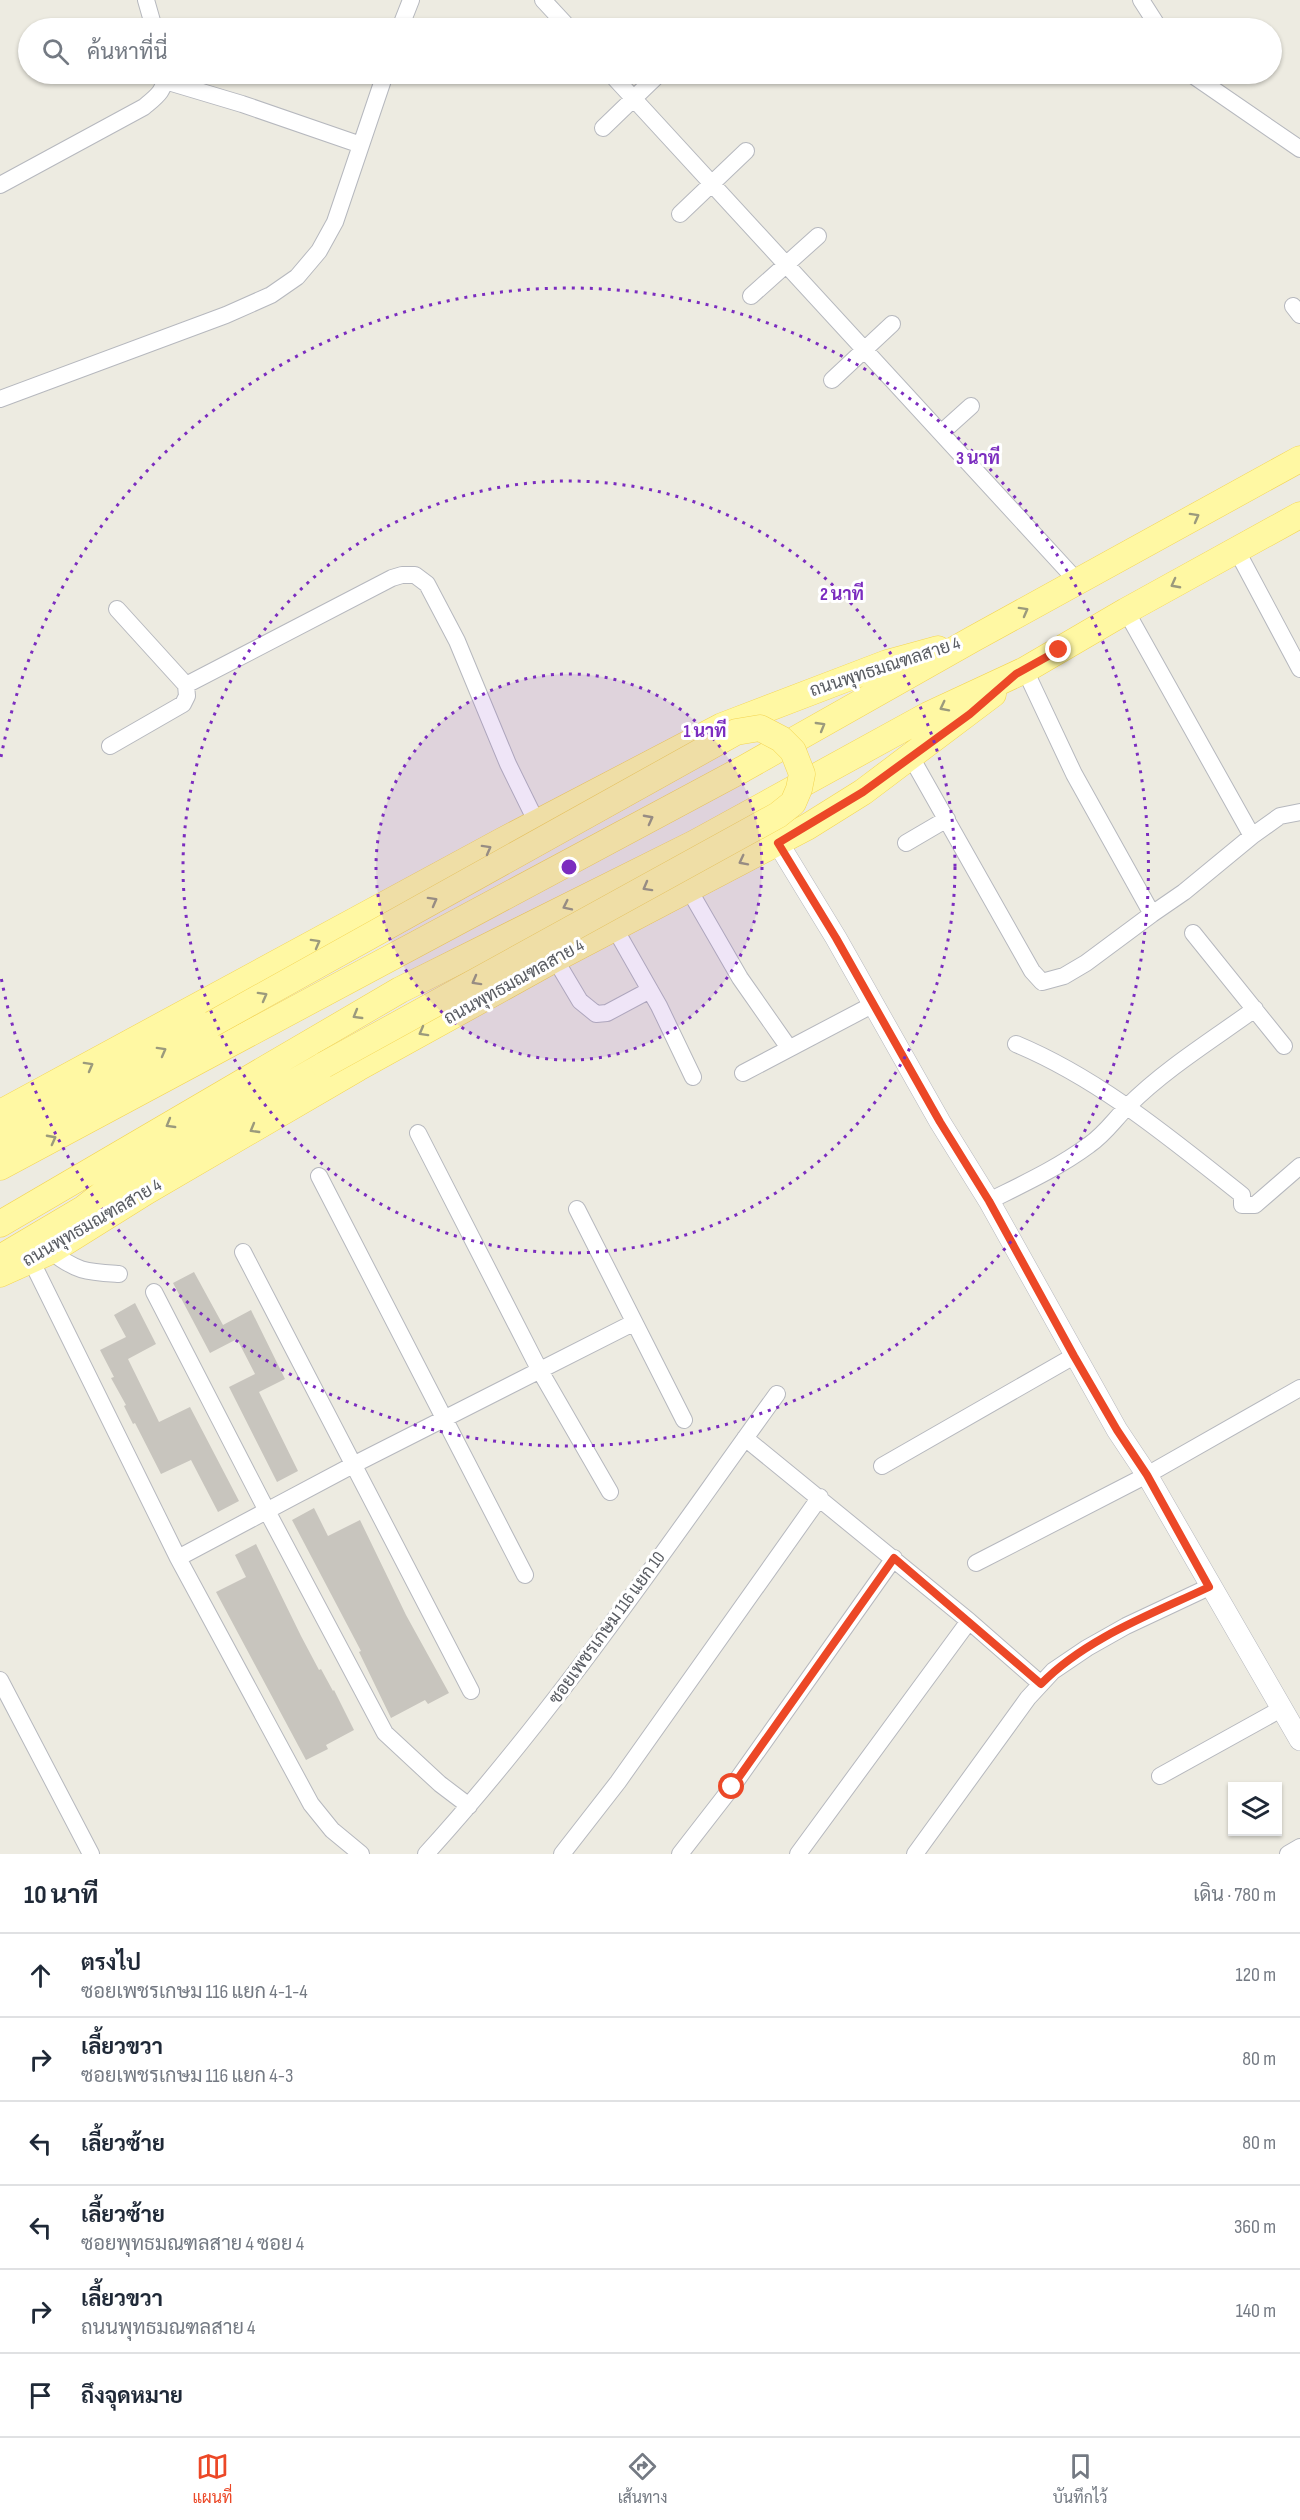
<!DOCTYPE html>
<html lang="th">
<meta charset="utf-8">
<style>
:root{--surface:#fff;--page:#f2f2f3;--text:#1f2937;--muted:#747a83;--line:#e0e1e3;--accent:#ec4827}
body{margin:0;font-family:"Sofia Sans Condensed",Sarabun,sans-serif;background:var(--page);color:var(--text)}
.controls{position:absolute;right:18px;bottom:18px;display:grid;overflow:hidden;border-radius:0px;box-shadow:0 2px 4px #0004}
.controls button{width:54px;height:54px;display:grid;place-items:center;padding:0;border:0;border-bottom:2px solid var(--line);background:var(--surface);color:var(--text);font:30px sans-serif}
.stop{position:absolute;width:18px;height:18px;margin:-14px;border:4px solid #ec4827;border-radius:50%;background:#fff}
.stop.end{background:#ec4827;border-color:#fff;box-shadow:0 2px 6px #0008}
.list{margin:0;padding:0;list-style:none}
h2{display:flex;justify-content:space-between;align-items:center;height:78px;margin:0;padding:0 24px;font-size:26px}
h2 small{font-size:20px;font-weight:400;color:var(--muted)}
.list li{display:grid;grid-template-columns:39px 1fr auto;gap:18px;align-items:center;box-sizing:border-box;height:84px;padding:0 24px;border-top:2px solid var(--line)}
.list b{display:block;font-size:22px;white-space:nowrap}
.list p{margin:0;font-size:20px;white-space:nowrap;color:var(--muted)}
.list em{font-size:20px;font-style:normal;color:var(--muted)}
.icon{flex:none;width:33px;height:33px;fill:none;stroke:currentColor;stroke-width:2;stroke-linecap:round;stroke-linejoin:round}
.map{position:relative;flex:none;width:1300px;height:1854px;overflow:hidden}
.search{position:absolute;background:var(--surface);box-shadow:0 2px 4px #0004;left:18px;right:18px;top:18px;height:66px;display:flex;align-items:center;gap:15px;box-sizing:border-box;padding:0 21px;border-radius:33px;color:var(--muted);font-size:22px}
.sheet{height:582px;background:var(--surface)}
nav{display:flex;justify-content:space-around;align-items:center;box-sizing:border-box;height:84px;border-top:2px solid var(--line);background:var(--surface);font-size:16px;color:var(--muted)}
nav a{display:grid;justify-items:center;gap:3px}
nav .on{color:var(--accent)}
.map>svg:first-child{display:block}
.building{fill:#c8c5be}
.lines{fill:none;stroke-linecap:round;stroke-linejoin:round}
.minor-casing{stroke:#b6b8be;stroke-width:18}
.tertiary-casing{stroke:#b6b8be;stroke-width:22}
.primary-casing{stroke:#f4d553;stroke-width:27}
.minor{stroke:#fff;stroke-width:16}
.tertiary{stroke:#fff;stroke-width:21}
.primary{stroke:#fff8a3;stroke-width:26}
.primary-bridge-casing{stroke:#f4d553;stroke-width:27;stroke-linecap:butt}
.primary-bridge{stroke:#fff8a3;stroke-width:26}
.oneway{stroke:#9b9a7c}
.route{stroke:#ec4827;stroke-width:8}
.ring{fill:none;stroke:#7b2cbf;stroke-width:3;stroke-dasharray:3 6}
.labels{text-anchor:middle;dominant-baseline:central;stroke-width:6;stroke-linejoin:round;paint-order:stroke}
.street-label{font-size:18px;fill:#595c62;stroke:#fff}
.centre{fill:#7b2cbf;stroke:#fff;stroke-width:3}
.ring-label{font-size:18px;text-anchor:middle;font-weight:bold;fill:#7b2cbf;stroke:#fff;stroke-width:6;stroke-linejoin:round;paint-order:stroke}
</style>
<div class="map">
<svg width="1300" height="1854" viewBox="0 0 1300 1854">
<rect width="100%" height="100%" fill="#edebe1"/>
<path class="building" d="M194 1272 223 1325 251 1310 285 1379 259 1392 298 1471 277 1482 229 1387 255 1374 254 1372 237 1339 210 1353 173 1283Z
M135 1303 156 1344 128 1359 159 1422 190 1407 239 1501 218 1512 191 1460 161 1474 135 1423 133 1424 124 1406 126 1405 111 1378 114 1377 100 1350 126 1337 114 1315Z
M314 1508 328 1536 360 1520 406 1615 449 1693 428 1704 425 1700 391 1718 359 1652 361 1651 292 1520Z
M256 1544 301 1636 319 1670 321 1669 333 1691 334 1690 354 1730 326 1745 328 1749 306 1760 216 1592 246 1577 235 1555Z"/>
<g class="lines">
<defs>
<path id="minor" d="M146 0 154 28
M543 0 569 28
M1141 0 1159 28
M400 28 411 0
M611 74 1077 581
M1191 74 1300 149
M165 81 242 104 361 145
M603 128 659 74
M0 185 144 107C157 96 165 91 165 74
M680 214 746 151
M751 296 818 236
M1293 306 1300 315
M832 380 892 324
M0 399 226 315 271 295 297 277 319 251 335 222 385 74
M941 433 971 406
M1237 551 1300 669
M117 609 186 685 392 578 402 575H415L427 584 457 641 508 764 537 823
M1126 611 1252 836 1280 816 1300 812
M1025 670 1074 774 1152 914
M110 746 183 704 187 696 186 685
M911 757 1032 971 1042 982 1064 976 1086 963 1152 914 1184 892 1252 836
M906 843 947 819
M688 888 740 978 789 1048
M614 927 659 1006 693 1077
M1193 933 1284 1046
M555 959 580 1001 596 1014 607 1013 650 990
M1016 1044C1100 1079 1171 1139 1242 1195V1205H1255L1300 1166
M743 1073 874 1004
M418 1133 539 1369 610 1492
M319 1176 525 1575
M989 1201C1023 1184 1058 1168 1089 1145 1105 1134 1114 1120 1128 1106 1165 1069 1212 1040 1255 1009
M577 1209 684 1420
M51 1251C76 1272 88 1272 119 1274
M243 1252 471 1691
M31 1260 178 1558 311 1804 332 1830 361 1854
M154 1292 267 1511 385 1733 440 1784 469 1806
M745 1438 969 1621 1041 1684
M882 1466 1074 1356
M178 1558 353 1465 633 1323
M976 1563 1147 1475 1300 1388
M0 1680 91 1854
M1160 1776 1281 1709
M426 1854C556 1711 664 1550 777 1394
M562 1854 618 1782 820 1497
M680 1854 732 1787 894 1558
M798 1854 969 1621
M915 1854 1028 1698 1053 1671 1087 1648 1126 1626 1209 1587
M1288 1854 1300 1847"/>
<path id="tertiary" d="M778 843 836 938 940 1122 989 1201 1117 1430 1147 1475 1300 1740"/>
<path id="primary" d="M0 1113 500 842 722 726 887 663 938 649
M0 1140 212 1024
M0 1167 743 769 973 639 1300 459
M0 1224 400 990 695 843 928 715 1025 670 1126 611 1300 515
M0 1258 83 1209 114 1185 324 1065
M0 1274 51 1251 147 1191 358 1068 555 959 807 827 863 792 993 694"/>
</defs>
<use href="#minor" class="minor-casing"/>
<use href="#tertiary" class="tertiary-casing"/>
<use href="#primary" class="primary-casing"/>
<use href="#minor" class="minor"/>
<use href="#tertiary" class="tertiary"/>
<use href="#primary" class="primary"/>
<defs>
<path id="primary-bridge" d="M212 1024 736 732 760 728 781 739 793 751 802 774 799 789 793 803 778 815 324 1065"/>
</defs>
<use href="#primary-bridge" class="primary-bridge-casing"/>
<use href="#primary-bridge" class="primary-bridge"/>
</g>
<defs><path id="oneway-chevron" d="M-2-3.5L2.5 0L-2 3.5" fill="none" stroke-width="1.6" stroke-linecap="round" stroke-linejoin="round" transform="scale(1.5)"/></defs>
<g class="oneway">
<use href="#oneway-chevron" transform="translate(1195 517) rotate(-29)"/>
<use href="#oneway-chevron" transform="translate(1175 584) rotate(152)"/>
<use href="#oneway-chevron" transform="translate(1024 611) rotate(-29)"/>
<use href="#oneway-chevron" transform="translate(944 707) rotate(153)"/>
<use href="#oneway-chevron" transform="translate(821 726) rotate(-30)"/>
<use href="#oneway-chevron" transform="translate(649 819) rotate(-28)"/>
<use href="#oneway-chevron" transform="translate(487 849) rotate(-29)"/>
<use href="#oneway-chevron" transform="translate(743 861) rotate(153)"/>
<use href="#oneway-chevron" transform="translate(647 887) rotate(151)"/>
<use href="#oneway-chevron" transform="translate(433 901) rotate(-29)"/>
<use href="#oneway-chevron" transform="translate(567 906) rotate(154)"/>
<use href="#oneway-chevron" transform="translate(316 943) rotate(-29)"/>
<use href="#oneway-chevron" transform="translate(476 981) rotate(151)"/>
<use href="#oneway-chevron" transform="translate(263 996) rotate(-29)"/>
<use href="#oneway-chevron" transform="translate(357 1015) rotate(150)"/>
<use href="#oneway-chevron" transform="translate(423 1032) rotate(151)"/>
<use href="#oneway-chevron" transform="translate(162 1051) rotate(-29)"/>
<use href="#oneway-chevron" transform="translate(89 1066) rotate(-29)"/>
<use href="#oneway-chevron" transform="translate(170 1124) rotate(150)"/>
<use href="#oneway-chevron" transform="translate(254 1129) rotate(150)"/>
<use href="#oneway-chevron" transform="translate(52 1139) rotate(-28)"/>
</g>
<g class="lines">
<path class="route" d="M732 1787 894 1558 1041 1684C1086 1638 1152 1614 1209 1587L1147 1475 1117 1430 1074 1356 989 1201 940 1122 836 938 778 843 863 792 970 714 1016 674 1059 650"/>
</g>
<circle cx="569" cy="867" r="193" fill="#7b2cbf" fill-opacity=".12"/>
<g class="ring">
<circle cx="569" cy="867" r="193"/>
<circle cx="569" cy="867" r="386"/>
<path d="M1 757A579 579 0 1 1 1 977"/>
</g>
<g class="labels">
<g class="street-label">
<text transform="translate(885 667) rotate(-18)">ถนนพุทธมณฑลสาย 4</text>
<text transform="translate(514 982) rotate(-29)">ถนนพุทธมณฑลสาย 4</text>
<text transform="translate(92 1223) rotate(-30)">ถนนพุทธมณฑลสาย 4</text>
<text transform="translate(607 1628) rotate(-54)">ซอยเพชรเกษม 116 แยก 10</text>
</g>
</g>
<circle cx="569" cy="867" r="9" class="centre"/>
<g class="ring-label">
<text x="978" y="464">3 นาที</text>
<text x="842" y="600">2 นาที</text>
<text x="705" y="737">1 นาที</text>
</g>
</svg>
<div class="controls">
<button><svg class="icon" aria-label="layers" viewBox="0 0 24 24"><path d="M12 4l9 5-9 5-9-5zM3 14l9 5 9-5"/></svg></button>
</div>
<div class="stop" style="left:732px;top:1787px"></div>
<div class="stop end" style="left:1059px;top:650px"></div>
<div class="search"><svg class="icon" aria-label="search" viewBox="0 0 24 24"><circle cx="10" cy="10" r="6"/><path d="M15 15l6 6"/></svg>ค้นหาที่นี่</div>
</div>
<section class="sheet">
<h2>10 นาที<small>เดิน · 780 m</small></h2>
<ul class="list">
<li><svg class="icon" aria-label="ahead" viewBox="0 0 24 24"><path d="M12 20V5M6 11l6-6 6 6"/></svg><div><b>ตรงไป</b><p>ซอยเพชรเกษม 116 แยก 4-1-4</p></div><em>120 m</em></li>
<li><svg class="icon" aria-label="right" viewBox="0 0 24 24"><path d="M7 20v-9h11M14 6l5 5-5 5"/></svg><div><b>เลี้ยวขวา</b><p>ซอยเพชรเกษม 116 แยก 4-3</p></div><em>80 m</em></li>
<li><svg class="icon" aria-label="left" viewBox="0 0 24 24"><path d="M17 20v-9H6M10 6l-5 5 5 5"/></svg><div><b>เลี้ยวซ้าย</b></div><em>80 m</em></li>
<li><svg class="icon" aria-label="left" viewBox="0 0 24 24"><path d="M17 20v-9H6M10 6l-5 5 5 5"/></svg><div><b>เลี้ยวซ้าย</b><p>ซอยพุทธมณฑลสาย 4 ซอย 4</p></div><em>360 m</em></li>
<li><svg class="icon" aria-label="right" viewBox="0 0 24 24"><path d="M7 20v-9h11M14 6l5 5-5 5"/></svg><div><b>เลี้ยวขวา</b><p>ถนนพุทธมณฑลสาย 4</p></div><em>140 m</em></li>
<li><svg class="icon" aria-label="arrive" viewBox="0 0 24 24"><path d="M6 21V4h12l-3 4 3 4H6"/></svg><div><b>ถึงจุดหมาย</b></div></li>
</ul>
</section>
<nav>
<a class="on"><svg class="icon" aria-label="map" viewBox="0 0 24 24"><path d="M3 6l6-2 6 2 6-2v14l-6 2-6-2-6 2zM9 4v14M15 6v14"/></svg>แผนที่</a>
<a><svg class="icon" aria-label="directions" viewBox="0 0 24 24"><path d="M12 3l9 9-9 9-9-9zM9 14v-3h6M13 9l2 2-2 2"/></svg>เส้นทาง</a>
<a><svg class="icon" aria-label="saved" viewBox="0 0 24 24"><path d="M7 4h10v16l-5-4-5 4z"/></svg>บันทึกไว้</a>
</nav>
